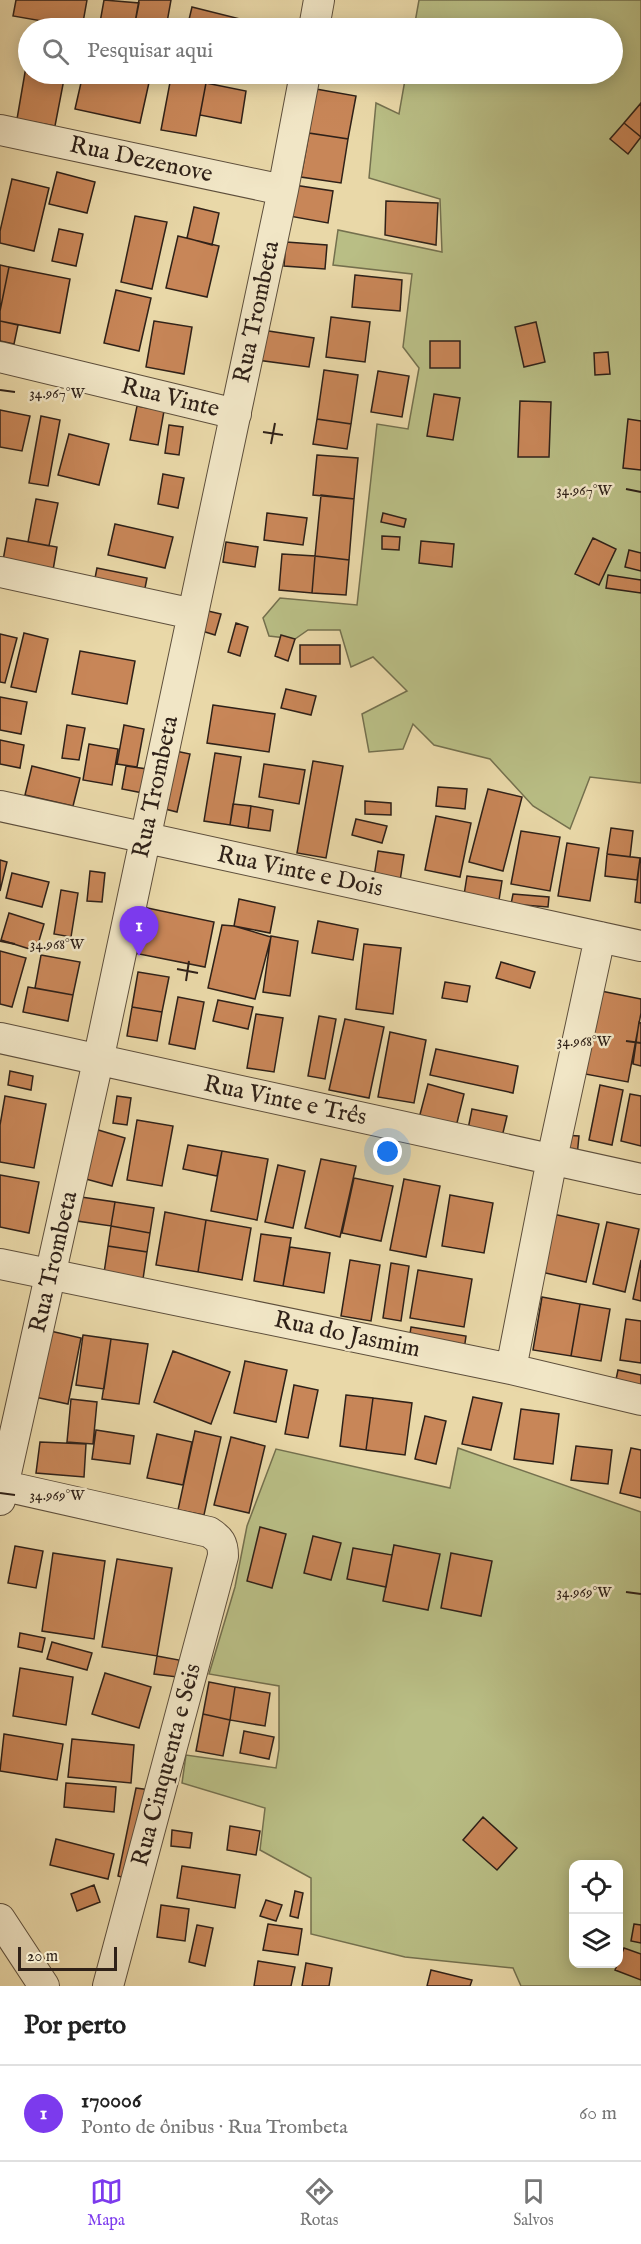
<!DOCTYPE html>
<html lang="pt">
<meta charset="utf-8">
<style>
:root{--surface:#fff;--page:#f6f6f6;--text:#222;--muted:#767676;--line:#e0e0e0;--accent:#7c3aed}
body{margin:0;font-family:"IM FELL English",serif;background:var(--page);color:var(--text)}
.controls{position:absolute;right:18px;bottom:18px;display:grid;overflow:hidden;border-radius:12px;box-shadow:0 3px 15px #0003}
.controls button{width:54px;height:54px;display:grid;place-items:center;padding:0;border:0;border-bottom:2px solid var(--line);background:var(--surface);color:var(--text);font:30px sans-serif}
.scale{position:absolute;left:18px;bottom:15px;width:99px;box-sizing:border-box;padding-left:6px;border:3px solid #2f2118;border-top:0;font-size:16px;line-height:21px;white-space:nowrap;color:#2f2118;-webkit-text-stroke:4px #f1e6c6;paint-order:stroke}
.you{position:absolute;left:388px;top:1152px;width:21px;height:21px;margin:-15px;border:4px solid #fff;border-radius:50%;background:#1a73e8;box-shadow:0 0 0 9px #1a73e833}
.badge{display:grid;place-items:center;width:39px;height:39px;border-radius:50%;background:var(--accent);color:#fff;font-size:20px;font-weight:700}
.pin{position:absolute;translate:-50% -50px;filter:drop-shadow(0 2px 3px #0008)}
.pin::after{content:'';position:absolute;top:32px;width:21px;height:18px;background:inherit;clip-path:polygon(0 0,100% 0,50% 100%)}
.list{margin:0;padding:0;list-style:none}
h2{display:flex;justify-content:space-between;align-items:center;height:78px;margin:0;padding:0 24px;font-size:26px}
h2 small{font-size:20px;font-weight:400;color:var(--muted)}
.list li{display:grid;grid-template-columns:39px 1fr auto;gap:18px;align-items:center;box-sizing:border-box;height:96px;padding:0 24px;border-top:2px solid var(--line)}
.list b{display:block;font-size:22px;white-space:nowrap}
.list p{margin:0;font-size:20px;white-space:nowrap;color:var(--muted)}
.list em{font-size:20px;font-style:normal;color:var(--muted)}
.icon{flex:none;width:33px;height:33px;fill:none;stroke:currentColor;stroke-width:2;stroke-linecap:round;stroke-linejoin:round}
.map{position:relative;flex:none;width:641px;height:1986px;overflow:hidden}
.search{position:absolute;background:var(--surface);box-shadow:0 3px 15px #0003;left:18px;right:18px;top:18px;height:66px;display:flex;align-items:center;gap:15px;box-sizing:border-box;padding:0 21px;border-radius:33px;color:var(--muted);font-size:22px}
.sheet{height:174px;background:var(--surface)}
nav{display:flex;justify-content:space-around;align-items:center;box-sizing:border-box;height:84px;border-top:2px solid var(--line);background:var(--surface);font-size:16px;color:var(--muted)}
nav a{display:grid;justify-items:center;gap:3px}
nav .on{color:var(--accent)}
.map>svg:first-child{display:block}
.green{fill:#b9be85;stroke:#74704e;stroke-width:1.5;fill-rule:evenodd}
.building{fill:#c88658;stroke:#2f2118;stroke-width:1.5}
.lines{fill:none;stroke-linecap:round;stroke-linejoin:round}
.street-casing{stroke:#5e4f3c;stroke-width:32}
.street{stroke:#f1e6c6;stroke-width:30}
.ticks{fill:none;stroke:#2f2118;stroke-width:2}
.labels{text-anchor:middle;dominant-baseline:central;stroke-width:5;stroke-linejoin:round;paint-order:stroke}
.street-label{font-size:24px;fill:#2f2118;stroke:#f1e6c6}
.ticks-label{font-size:15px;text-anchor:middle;fill:#2f2118;stroke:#f1e6c6;stroke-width:5;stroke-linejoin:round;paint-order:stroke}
</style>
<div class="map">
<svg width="641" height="1986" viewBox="0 0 641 1986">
<rect width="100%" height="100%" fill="#e9d8a8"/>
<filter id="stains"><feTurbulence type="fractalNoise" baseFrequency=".00333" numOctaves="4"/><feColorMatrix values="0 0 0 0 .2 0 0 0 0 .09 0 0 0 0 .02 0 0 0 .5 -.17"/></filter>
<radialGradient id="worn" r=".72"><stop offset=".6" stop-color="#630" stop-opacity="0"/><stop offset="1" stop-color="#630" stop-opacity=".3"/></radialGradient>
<path class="green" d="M419 0H641V783L590 777 570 829 533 806 490 759 434 745 413 724 403 749 369 752 362 714 407 691 373 657 351 667 340 630H308L295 639 269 636 263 618 280 598 357 605 377 424 408 429 419 368 403 347 412 274 333 265 338 230 442 252 440 199 369 178 376 103 399 114 406 74H612V28H414Z
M458 1448 641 1512V1986H521L513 1968 405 1957 311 1934V1878L260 1850 265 1808 182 1783 186 1755 276 1768 279 1749V1686L209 1674 235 1587 247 1526 276 1449 450 1488ZM574 1864H618V1964H574Z"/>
<path class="building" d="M16 0H87L82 28 13 16Z
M104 0 139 3 134 28H99Z
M139 0H171L166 28H134Z
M192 7 268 26 267 28H187Z
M28 55V74H65L55 126 17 119Z
M83 74H130L150 78 140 123 75 109Z
M171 77 206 83 196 136 161 130Z
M206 83 246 91 241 123 200 115Z
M316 89 356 96 348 139 309 133Z
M641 103V137L624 123Z
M624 123 641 137 628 154 610 139Z
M309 133 348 139 341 183 301 177Z
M57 172 95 182 87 213 49 204Z
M12 179 49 188 34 251 0 243V231Z
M294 185 333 191 328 223 289 216Z
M386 201 438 203 436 245 385 235Z
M194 207 219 213 212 245 187 238Z
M135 216 167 222 152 289 121 282Z
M59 229 83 234 76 266 52 261Z
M178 236 219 246 207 297 166 288Z
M286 242 327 245 325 269 284 266Z
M0 265 9 267 0 311Z
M9 267 70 279 60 333 0 321V311Z
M355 275 402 280 400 311 352 307Z
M116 290 151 298 139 351 104 343Z
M331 317 370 322 365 362 326 357Z
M0 321 18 325 14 344 0 341Z
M154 321 192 327 184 374 146 367Z
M536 322 545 362 524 367 515 327Z
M262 330 314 338 309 367 257 360Z
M430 341H460V368H430Z
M608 352 610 374 595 375 594 353Z
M324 370 358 375 351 424 317 419Z
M378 371 409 376 402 417 371 412Z
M434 394 460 398 453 440 427 436Z
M520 401 551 402 549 457H518Z
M137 406 164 411 158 445 130 440Z
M0 410 30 416 22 451 0 447Z
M41 416 60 420 48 486 29 483Z
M317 419 351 424 347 449 313 444Z
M628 419 641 421V470L623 468Z
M169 425 183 427 179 455 165 453Z
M69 434 109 444 99 485 58 475Z
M317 455 358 458 354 499 313 495Z
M163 474 184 478 178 508 158 504Z
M321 495 354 499 349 560 315 556Z
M36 499 58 503 49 546 28 542Z
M267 513 307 518 303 545 264 540Z
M383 513 406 519 404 527 381 522Z
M115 524 173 537 165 568 108 555Z
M382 536 400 537 399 550 382 549Z
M7 538 57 547 52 576 2 566Z
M593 538 616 549 599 585 575 574Z
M421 541 454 544 452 567 419 563Z
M226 542 258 547 255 567 223 562Z
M629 550 641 553V571L625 567Z
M282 554 315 556 312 593 279 590Z
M315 556 349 560 346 595 312 593Z
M97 568 147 578 143 598 93 588Z
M608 575 641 580V593L606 588Z
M208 611 221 614 215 635 202 631Z
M236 623 248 627 240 656 228 652Z
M24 633 48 639 36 692 11 687Z
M0 634 17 638 5 683 0 682Z
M281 635 295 639 288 661 275 656Z
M300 645H340V664H300Z
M80 651 135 661 127 704 72 694Z
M286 689 316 696 311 715 281 708Z
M0 697 27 702 21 734 0 730Z
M213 705 275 714 269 752 207 743Z
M67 725 85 728 79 760 62 758Z
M124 725 144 729 137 767 117 764Z
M0 740 24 745 20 768 0 764Z
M89 744 118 749 112 785 83 780Z
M171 750 190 754 177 812 157 807Z
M215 753 241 757 230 825 204 821Z
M313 761 343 766 326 858 297 853Z
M264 764 305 770 299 804 259 797Z
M32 766 80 778 73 806 25 795Z
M126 766 147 769 143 793 122 789Z
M438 787 467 789 465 809 436 806Z
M488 789 522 797 503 871 469 862Z
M365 801 391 803V815L365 814Z
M233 804 251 806 248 828 230 825Z
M251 806 273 810 270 831 248 828Z
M436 816 471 823 460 877 425 870Z
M356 819 387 826 382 843 352 835Z
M611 828 633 831 630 857 607 854Z
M521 831 560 837 550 891 511 884Z
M567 843 599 848 590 901 558 896Z
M378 851 404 855 400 881 374 877Z
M607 854 640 858 637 880 605 876Z
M640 858H641V903L635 902Z
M0 860 7 862 0 891Z
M90 871 105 873 102 902 87 901Z
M12 873 49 882 42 907 6 898Z
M467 876 502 881 499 900 464 895Z
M61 890 78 893 71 937 54 934Z
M513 894 549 897 548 907 511 904Z
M239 899 275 907 270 933 234 926Z
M138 906 214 922 205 967 129 952Z
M9 913 44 924 36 951 1 940Z
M318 921 358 929 353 960 312 953Z
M222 925 234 926 271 937 255 999 208 988Z
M271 936 298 941 290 996 263 992Z
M364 944 401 948 393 1014 356 1009Z
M0 951 26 958 12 1007 0 1004Z
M41 955 80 962 73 995 35 988Z
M501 962 535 972 530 988 496 978Z
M138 972 169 977 162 1012 132 1007Z
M445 982 470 986 467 1002 442 998Z
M28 987 73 995 68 1021 23 1012Z
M601 991 641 999V1013L628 1082 585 1074Z
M178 997 204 1002 195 1049 169 1044Z
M218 1000 253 1007 248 1029 213 1021Z
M132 1007 162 1012 157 1041 127 1036Z
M256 1014 283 1018 274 1072 247 1068Z
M319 1016 336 1019 325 1079 308 1076Z
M345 1019 384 1027 369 1098 329 1090Z
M639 1022 641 1023V1066L633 1064Z
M390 1032 426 1040 414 1103 378 1097Z
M436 1049 518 1066 513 1093 430 1075Z
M10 1071 33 1076 31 1090 8 1085Z
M428 1084 464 1094 455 1131 418 1122Z
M600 1085 623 1090 612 1145 589 1140Z
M630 1094 641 1096V1146L621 1141Z
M5 1096 46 1104 34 1168 0 1162V1125Z
M117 1096 131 1098 127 1125 113 1123Z
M472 1109 507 1116 501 1141 467 1134Z
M137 1120 173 1126 162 1186 127 1180Z
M95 1129 125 1138 112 1186 82 1178Z
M563 1135 579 1136 577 1156 562 1154Z
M188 1145 222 1151 217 1176 183 1169Z
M222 1151 268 1159 257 1220 211 1211Z
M321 1159 356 1166 340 1237 305 1228Z
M278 1165 305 1171 293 1228 265 1222Z
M0 1175 39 1182 29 1233 0 1227Z
M354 1178 393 1186 381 1241 342 1233Z
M404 1179 440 1186 426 1257 390 1250Z
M450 1195 493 1203 484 1253 442 1246Z
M81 1197 115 1202 111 1226 77 1221Z
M115 1202 154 1208 150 1233 111 1226Z
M165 1212 206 1220 198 1272 156 1265Z
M553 1214 599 1224 586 1282 541 1272Z
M206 1220 251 1228 242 1280 198 1272Z
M607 1222 639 1229 625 1292 593 1284Z
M111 1226 150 1233 147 1252 108 1246Z
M261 1234 291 1238 283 1286 254 1281Z
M108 1246 147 1252 143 1279 104 1273Z
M290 1247 330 1253 324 1293 283 1286Z
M350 1260 380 1265 371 1321 341 1316Z
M641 1260V1301L633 1299Z
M391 1263 409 1266 401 1321 383 1318Z
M418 1270 472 1279 464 1327 410 1318Z
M542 1297 580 1304 571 1356 533 1350Z
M580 1304 610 1309 601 1361 571 1356Z
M626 1319 641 1321V1363L620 1360Z
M411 1327 466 1336 464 1350 409 1341Z
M46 1330 81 1338 68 1404 30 1396Z
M83 1335 111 1339 104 1389 76 1385Z
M111 1339 148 1344 139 1404 102 1399Z
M173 1351 230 1372 211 1424 154 1402Z
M245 1361 287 1370 276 1422 234 1413Z
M618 1370 641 1375V1395L614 1389Z
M294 1385 318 1390 308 1438 285 1434Z
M346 1395 373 1398 366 1450 340 1446Z
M473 1397 502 1403 491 1450 462 1444Z
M373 1398 412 1403 405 1455 366 1450Z
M71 1399 97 1402 93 1444 67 1442Z
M521 1409 559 1414 553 1464 514 1459Z
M425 1416 446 1421 436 1464 415 1459Z
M96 1430 134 1436 130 1464 92 1459Z
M195 1431 221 1437 204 1515 178 1510Z
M157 1434 192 1442 183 1485 147 1478Z
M231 1437 265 1446 249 1513 214 1505Z
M40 1442 86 1444 84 1477 36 1473Z
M576 1446 612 1450 608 1484 571 1480Z
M631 1448 641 1450V1498L620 1493Z
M260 1527 286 1534 272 1588 247 1581Z
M313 1536 341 1543 331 1580 304 1573Z
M394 1545 440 1554 428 1610 383 1601Z
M15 1546 43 1551 36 1588 8 1583Z
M353 1548 392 1555 386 1587 347 1579Z
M53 1553 105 1561 94 1639 42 1631Z
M451 1553 492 1561 481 1616 441 1608Z
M117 1559 172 1568 157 1656 102 1647Z
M20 1633 45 1638 42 1652 18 1647Z
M52 1642 92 1653 87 1670 47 1659Z
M157 1656 179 1660 177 1677 154 1674Z
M20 1668 73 1677 66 1725 13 1716Z
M105 1673 151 1687 139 1728 92 1714Z
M209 1682 235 1687 230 1720 203 1714Z
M235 1687 270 1693 265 1726 230 1720Z
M203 1714 230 1720 223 1756 196 1751Z
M244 1731 274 1737 269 1759 240 1753Z
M4 1734 63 1744 57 1780 0 1771Z
M72 1739 134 1745 131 1783 68 1777Z
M66 1783 116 1787 114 1812 64 1807Z
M136 1788 150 1790 132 1880 118 1876Z
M483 1817 517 1848 497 1870 463 1840Z
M230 1826 260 1831 256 1855 227 1850Z
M172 1830 192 1833 190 1848 171 1846Z
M56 1839 114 1854 108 1879 50 1865Z
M182 1866 240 1875 235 1908 177 1898Z
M94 1885 100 1902 77 1911 71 1894Z
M295 1891 303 1893 298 1918 290 1916Z
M266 1900 282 1905 276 1921 260 1916Z
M161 1905 189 1909 185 1941 157 1937Z
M268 1924 302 1929 298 1955 263 1950Z
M634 1924 641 1925V1943L631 1941Z
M197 1925 213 1928 205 1966 189 1962Z
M624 1948 641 1954V1980L615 1970Z
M258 1961 295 1967 291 1986H254Z
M306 1963 332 1968 329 1986H302Z
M431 1970 472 1980 470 1986H427Z"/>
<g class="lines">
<defs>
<path id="street" d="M314 28 319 0
M0 130 283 190
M0 357 236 414
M0 572 193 614
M0 806 641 946
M0 1038 641 1179
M0 1264 511 1369 641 1400
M511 1369 552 1159 600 937
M0 1485 209 1532C220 1539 223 1543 223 1556L108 1986
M0 1500 98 1061 283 190 305 74
M0 1919 44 1986"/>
</defs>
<use href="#street" class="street-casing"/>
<use href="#street" class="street"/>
</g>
<path class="ticks" d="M0 390 15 392M263 432 283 435M271 444 275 423M626 489 641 492M0 941 15 944M177 969 198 973M186 981 189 961M626 1041 641 1043M0 1493 15 1495M626 1592 641 1594"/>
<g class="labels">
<g class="street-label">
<text transform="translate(141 160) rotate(12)">Rua Dezenove</text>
<text transform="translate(257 312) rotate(-78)">Rua Trombeta</text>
<text transform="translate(170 398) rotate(14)">Rua Vinte</text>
<text transform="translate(156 787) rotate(-78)">Rua Trombeta</text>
<text transform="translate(300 872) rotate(12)">Rua Vinte e Dois</text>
<text transform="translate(285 1101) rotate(12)">Rua Vinte e Três</text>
<text transform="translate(54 1262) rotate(-77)">Rua Trombeta</text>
<text transform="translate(347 1335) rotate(12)">Rua do Jasmim</text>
<text transform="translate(167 1765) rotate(-75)">Rua Cinquenta e Seis</text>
</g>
</g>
<g class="ticks-label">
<text x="57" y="398">34.967°W</text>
<text x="584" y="495">34.967°W</text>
<text x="57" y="949">34.968°W</text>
<text x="584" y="1046">34.968°W</text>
<text x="57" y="1500">34.969°W</text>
<text x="584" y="1597">34.969°W</text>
</g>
<rect width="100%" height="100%" filter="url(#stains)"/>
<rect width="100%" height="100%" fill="url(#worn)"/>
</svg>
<div class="controls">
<button><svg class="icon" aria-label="locate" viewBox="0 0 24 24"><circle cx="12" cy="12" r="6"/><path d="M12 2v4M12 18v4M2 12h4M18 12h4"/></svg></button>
<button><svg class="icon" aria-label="layers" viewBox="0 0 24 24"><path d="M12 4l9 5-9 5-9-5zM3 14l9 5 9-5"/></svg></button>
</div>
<div class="scale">20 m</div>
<div class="you"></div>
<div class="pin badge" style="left:139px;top:956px">1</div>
<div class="search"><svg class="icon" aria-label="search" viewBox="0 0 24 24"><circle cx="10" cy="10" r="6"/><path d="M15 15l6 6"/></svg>Pesquisar aqui</div>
</div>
<section class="sheet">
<h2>Por perto<small></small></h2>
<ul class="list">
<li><span class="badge">1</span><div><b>170006</b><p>Ponto de ônibus · Rua Trombeta</p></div><em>60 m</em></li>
</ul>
</section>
<nav>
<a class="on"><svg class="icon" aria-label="map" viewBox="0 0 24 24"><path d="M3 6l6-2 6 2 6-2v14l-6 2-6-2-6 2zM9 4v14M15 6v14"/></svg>Mapa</a>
<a><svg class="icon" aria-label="directions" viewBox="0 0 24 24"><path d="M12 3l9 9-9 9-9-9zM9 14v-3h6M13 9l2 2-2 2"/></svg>Rotas</a>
<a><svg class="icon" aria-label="saved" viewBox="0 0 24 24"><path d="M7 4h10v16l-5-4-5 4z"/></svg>Salvos</a>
</nav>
